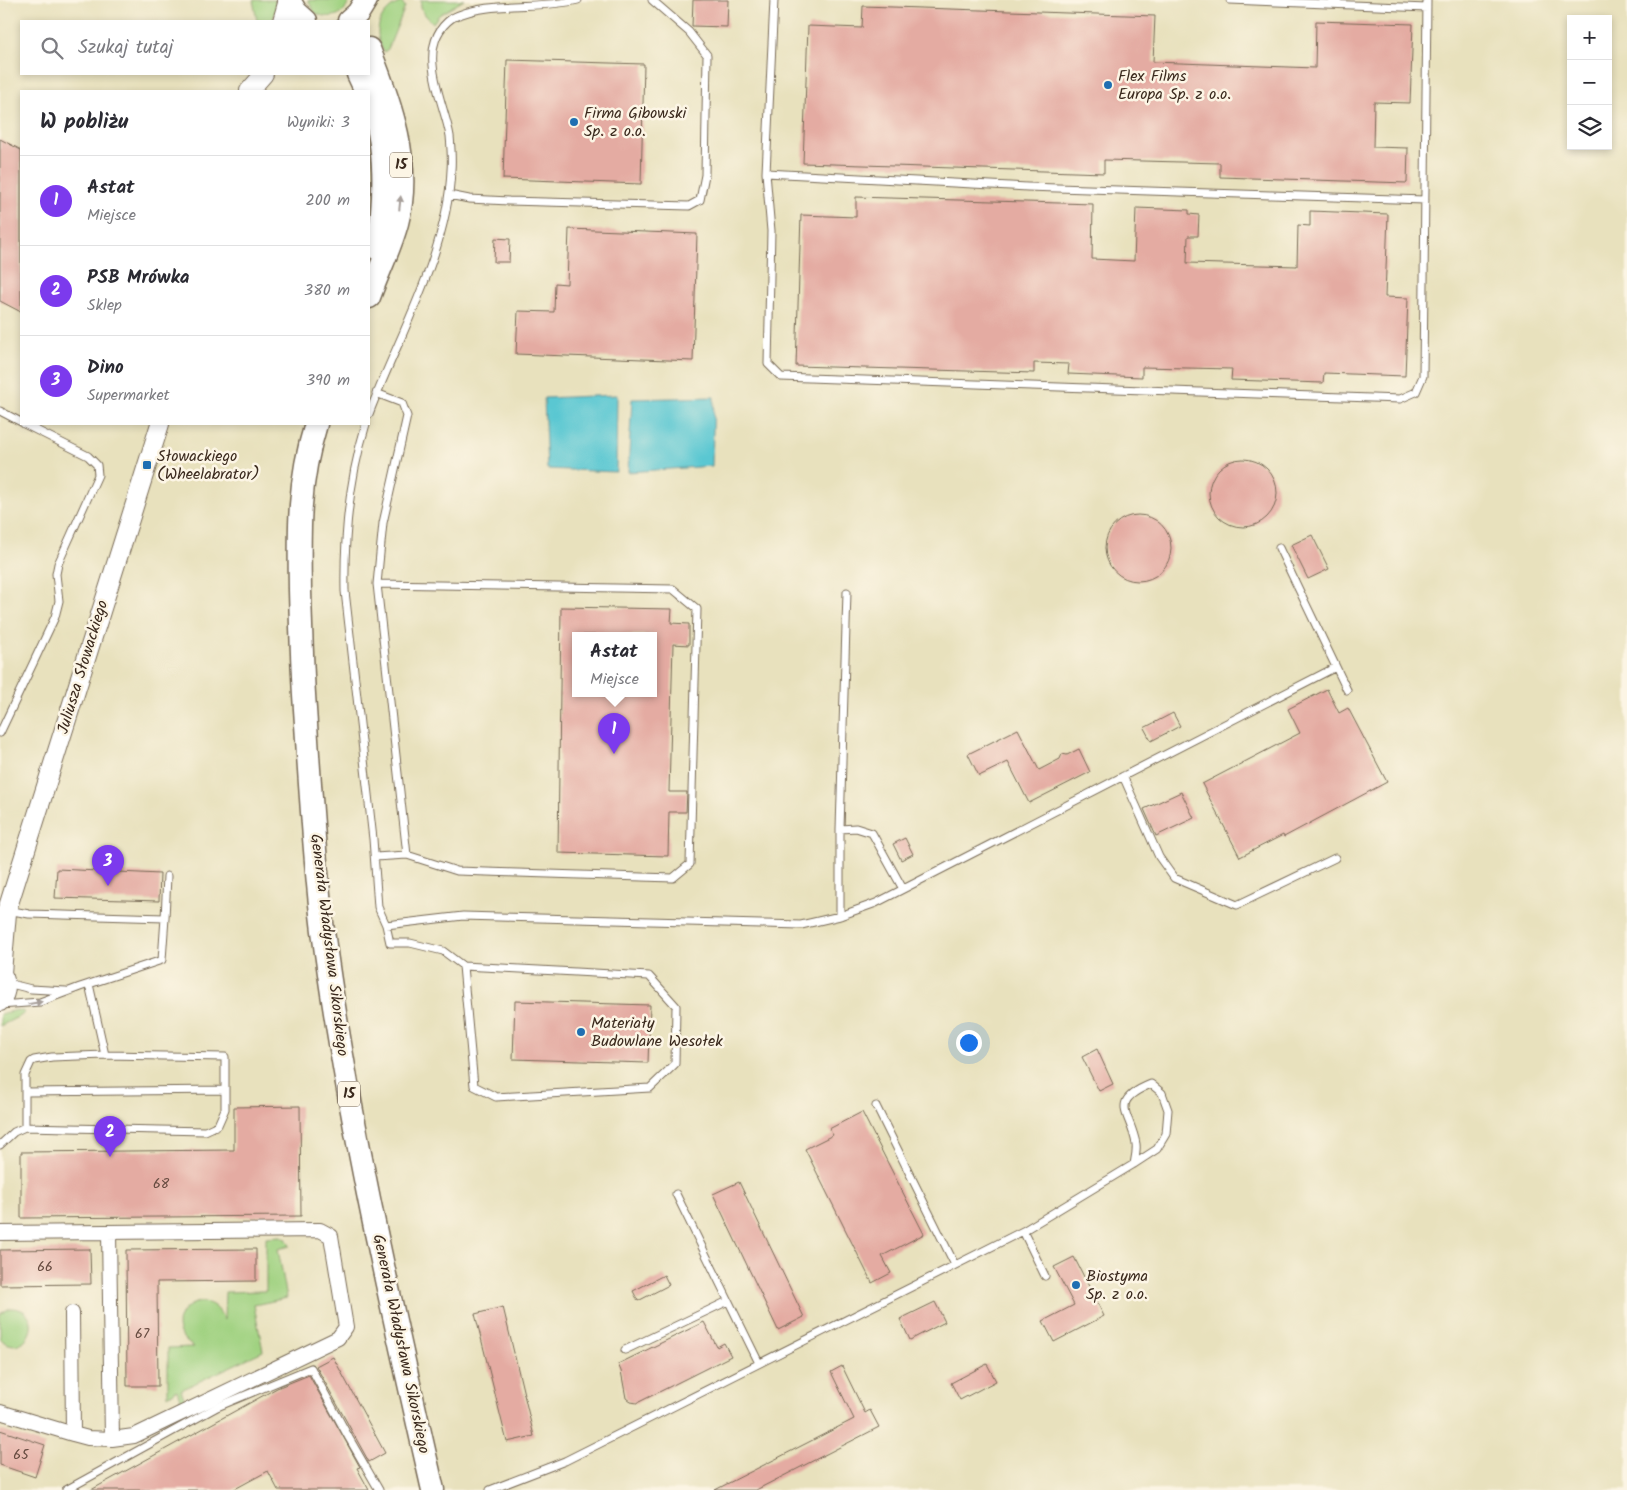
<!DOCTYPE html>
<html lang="pl">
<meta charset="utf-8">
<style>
:root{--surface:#fff;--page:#f2f2f3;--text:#2b2b33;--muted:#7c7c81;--line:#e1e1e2;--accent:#7c3aed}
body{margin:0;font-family:Kalam,sans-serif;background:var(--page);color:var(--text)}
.controls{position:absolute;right:15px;top:15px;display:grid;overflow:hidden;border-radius:0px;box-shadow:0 2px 8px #0003}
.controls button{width:45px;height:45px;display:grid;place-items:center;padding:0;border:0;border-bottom:1px solid var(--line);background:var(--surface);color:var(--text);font:25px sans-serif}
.you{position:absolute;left:968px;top:1042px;width:18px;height:18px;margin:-12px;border:4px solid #fff;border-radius:50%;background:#1a73e8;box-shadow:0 0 0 8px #1a73e833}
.badge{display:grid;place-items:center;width:32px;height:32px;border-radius:50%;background:var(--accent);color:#fff;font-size:16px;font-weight:700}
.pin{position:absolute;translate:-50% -41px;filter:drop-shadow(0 1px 2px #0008)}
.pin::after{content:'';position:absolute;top:26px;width:18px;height:15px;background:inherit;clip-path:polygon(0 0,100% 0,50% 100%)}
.popup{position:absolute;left:572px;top:632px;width:85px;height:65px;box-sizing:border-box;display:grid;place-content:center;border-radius:0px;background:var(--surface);filter:drop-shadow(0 1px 4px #0005);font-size:16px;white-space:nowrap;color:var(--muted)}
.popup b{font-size:19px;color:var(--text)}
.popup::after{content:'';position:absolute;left:50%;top:100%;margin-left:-10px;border:10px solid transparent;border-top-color:var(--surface)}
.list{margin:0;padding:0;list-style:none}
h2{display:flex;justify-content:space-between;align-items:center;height:65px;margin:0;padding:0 20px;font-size:21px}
h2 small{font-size:16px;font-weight:400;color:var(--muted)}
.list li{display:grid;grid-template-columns:32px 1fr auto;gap:15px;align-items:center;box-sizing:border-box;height:90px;padding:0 20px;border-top:1px solid var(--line)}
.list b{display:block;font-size:19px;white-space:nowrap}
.list p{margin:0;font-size:16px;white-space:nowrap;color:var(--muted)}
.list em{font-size:16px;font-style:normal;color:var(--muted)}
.icon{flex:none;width:28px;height:28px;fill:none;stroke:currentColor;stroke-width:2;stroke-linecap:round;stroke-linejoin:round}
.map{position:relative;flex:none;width:1627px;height:1490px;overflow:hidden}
.search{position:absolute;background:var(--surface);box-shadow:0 2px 8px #0003;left:20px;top:20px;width:350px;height:55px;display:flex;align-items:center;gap:12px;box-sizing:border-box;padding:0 18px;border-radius:0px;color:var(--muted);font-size:19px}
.panel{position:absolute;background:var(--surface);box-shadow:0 2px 8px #0003;left:20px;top:90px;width:350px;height:335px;border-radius:0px}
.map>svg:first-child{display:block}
.green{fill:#a0d281;stroke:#6e7e50}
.water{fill:#5ac7d2;stroke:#4a7878}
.building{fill:#e4aba2;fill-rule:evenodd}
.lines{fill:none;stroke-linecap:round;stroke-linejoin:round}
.service-casing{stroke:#786a56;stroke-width:9}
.minor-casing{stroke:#786a56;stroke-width:16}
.tertiary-casing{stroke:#786a56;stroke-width:20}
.primary-casing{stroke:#786a56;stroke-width:25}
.service{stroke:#fff;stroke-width:7}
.minor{stroke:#fff;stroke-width:14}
.tertiary{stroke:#fff;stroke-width:18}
.primary{stroke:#fff;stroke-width:22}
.oneway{fill:#a79f9a}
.poi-dot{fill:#1f6fb2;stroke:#fcf5e5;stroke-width:2}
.labels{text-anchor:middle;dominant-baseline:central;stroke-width:5;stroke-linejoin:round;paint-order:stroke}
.number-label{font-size:14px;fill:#654a3f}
.shield{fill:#fcf5e5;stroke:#75675a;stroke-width:1}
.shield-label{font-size:15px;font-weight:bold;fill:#3b2a1e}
.poi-label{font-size:16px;fill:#3b2a1e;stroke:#fcf5e5;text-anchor:start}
.street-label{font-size:16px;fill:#3b2a1e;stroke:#fcf5e5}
</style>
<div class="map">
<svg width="1627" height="1490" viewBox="0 0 1627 1490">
<rect width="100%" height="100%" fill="#fcf5e5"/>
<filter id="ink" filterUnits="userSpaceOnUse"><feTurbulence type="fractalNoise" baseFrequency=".02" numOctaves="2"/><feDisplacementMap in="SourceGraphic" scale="10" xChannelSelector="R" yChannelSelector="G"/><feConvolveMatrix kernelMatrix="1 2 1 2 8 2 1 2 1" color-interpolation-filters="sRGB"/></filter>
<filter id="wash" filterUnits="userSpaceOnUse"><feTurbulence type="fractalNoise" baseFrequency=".0096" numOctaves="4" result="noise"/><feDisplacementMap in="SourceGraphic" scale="20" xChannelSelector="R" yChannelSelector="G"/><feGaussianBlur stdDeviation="1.12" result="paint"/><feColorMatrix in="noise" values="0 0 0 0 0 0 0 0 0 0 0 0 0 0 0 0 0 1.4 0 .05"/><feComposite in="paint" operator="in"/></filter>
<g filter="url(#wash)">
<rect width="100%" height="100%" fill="#e8e1bd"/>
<path class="green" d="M253 0H275L276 7 273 21H257Z
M308 0H350C344 17 330 20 315 13Z
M421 0H464L439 15 433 23C426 16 419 10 421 0Z
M402 2 405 7 388 49 384 52C371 32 380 9 402 2Z
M17 1010 25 1012 22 1015 0 1026V1014Z
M281 1236 286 1238 290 1246 278 1249 287 1298 254 1305 263 1351 181 1390 185 1400 181 1402 177 1390 168 1396V1348L194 1347C151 1322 207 1277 224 1320L225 1292 266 1291V1237Z
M10 1308C50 1308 26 1364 0 1338V1314Z"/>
<path class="water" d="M617 395 616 472 547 469 544 398Z
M714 397 712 466 628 472 632 399Z"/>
<g id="blocks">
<path class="building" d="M693 0H728L727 27 692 26Z
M863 6 1155 16 1153 62 1315 68 1316 21 1413 24 1410 103 1374 102 1373 147 1408 148 1407 183 1220 177V163L1104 160V173L803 163 808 26 862 28Z
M507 60 644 64 641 184 503 179Z
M0 139 21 150V312L0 301Z
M856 197 1093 204 1092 259 1134 261 1136 208 1189 210V214L1199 215 1198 236H1188L1187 263 1297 266 1298 225 1310 226V211L1388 214 1385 297 1408 298 1405 376 1324 373 1323 383 1231 380 1232 369 1142 367V377L1068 374 1069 364 1034 363V373L796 366 801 215 856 217Z
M569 229 697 234 693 361 516 354 518 311 554 312 555 283 567 284Z
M495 238 510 239 509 262H494Z
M1209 493a34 34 0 1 1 68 0a34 34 0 1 1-68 0Z
M1105 548a33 33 0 1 1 66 0a33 33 0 1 1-66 0Z
M1312 535 1329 569 1308 579 1291 545Z
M561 607 672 609 671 623 689 624V645L673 644 669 792H687L686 812H669L668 856 558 853ZM575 635H653V693H575Z
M1327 689 1339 713 1348 708 1387 782 1284 837 1283 835 1240 857 1202 784 1300 733 1288 709Z
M1173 713 1180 726 1151 741 1144 728Z
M1018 729 1039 770 1060 759 1062 754 1067 755 1079 749 1090 772 1029 803 1008 762 979 776 968 754Z
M1181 792 1194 818 1156 836 1144 809Z
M905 838 913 854 901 860 893 844Z
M57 869 160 874 159 901 55 898Z
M515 1001 650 1005 648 1063 513 1059Z
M1097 1049 1113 1084 1099 1091 1082 1057Z
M300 1106 301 1216 21 1218V1152L234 1150V1107Z
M862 1112 924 1234 882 1256 891 1273 872 1283 805 1149 833 1135 829 1129Z
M739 1182 804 1317 778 1330 713 1194Z
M90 1249 91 1284 0 1285V1250Z
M256 1249V1281L157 1282 158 1386H127L126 1250Z
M1074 1257 1104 1316 1054 1342 1043 1321 1074 1305 1054 1267Z
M664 1275 669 1285 638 1301 633 1291Z
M935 1302 945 1322 910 1340 900 1319Z
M503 1307 534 1436 507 1442 475 1314Z
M704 1322 717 1347 724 1343 731 1356 637 1403 631 1402 626 1398 621 1371 618 1364Z
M333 1357 385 1453 369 1462 316 1366Z
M987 1364 996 1381 960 1400 951 1383Z
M842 1366 865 1413 870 1410 879 1427 756 1490H715L854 1419 831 1372Z
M309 1375 360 1467 357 1468 369 1490H278L268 1471 233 1490H91L277 1388Z
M0 1430 45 1445 35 1477 0 1465Z"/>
</g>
</g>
<g filter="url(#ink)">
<use href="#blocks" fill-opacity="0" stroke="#786a56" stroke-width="1"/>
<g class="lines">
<defs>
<path id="service" d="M774 0 766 173 1027 187 1425 200
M1230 0 1427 8
M766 173 771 231 768 364 781 377 1400 399 1416 392 1423 376 1427 0
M449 195 469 199 509 201 689 206 700 200 705 175 707 55 689 32 652 0
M376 393 402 403 407 416 383 523 377 584 407 855
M0 411 21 422
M369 414C398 337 448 252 451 170 452 159 451 147 450 136 444 101 413 46 452 18 488 0 537 10 578 0
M366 424C349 479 344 534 345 591L373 839 378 907 386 925 390 943H410L443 951 463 966 474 1086 496 1097 650 1088 675 1064 676 1006 649 976 463 966
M1279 548 1347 690
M0 733 55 617 59 601 56 574 58 564 98 475 97 465 88 456 24 424
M1123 776 1159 857 1174 878 1237 905 1335 858
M840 829 856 828 872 833 903 889
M375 857 407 855 457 871 673 878 690 864 697 609 673 589 377 584
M7 910 29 914 165 918 167 876
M840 916V829L847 592
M386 925 463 916 801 925 840 916 876 903 1336 667
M7 983 31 989 66 991
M0 1005 40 1002 80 987 162 960 165 918
M26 1092 225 1090
M876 1106 955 1265
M25 1127V1075L31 1062 34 1060 52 1057 105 1055
M0 1145 14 1132 25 1127 205 1131 218 1125 225 1109V1057L105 1055 89 984
M676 1194 759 1363
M1023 1231 1045 1276
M625 1350 728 1301
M66 1490 217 1407 311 1368 349 1438 379 1490
M490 1490 565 1461 1023 1231 1134 1164 1157 1149 1166 1134 1168 1110 1162 1093 1151 1084C1107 1102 1131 1113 1136 1144 1137 1151 1135 1158 1134 1164"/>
<path id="minor" d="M0 1233 320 1230 331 1236 346 1327 338 1338 134 1436 112 1439 109 1232
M0 1412 73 1434 72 1313
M73 1434 88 1438 112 1439"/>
<path id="tertiary" d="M282 21 288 0
M249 91 264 74
M0 923 7 910 160 424
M0 971C8 981 8 992 0 1002
M2 973 7 913"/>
<path id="primary" d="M289 0 296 12 306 21
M349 21 358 13 366 0
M369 49C390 102 413 164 397 223 390 249 378 272 369 297
M358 74 366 91
M369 97C388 145 385 199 378 249
M316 424C298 482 299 530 300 590 301 630 302 670 305 709 310 783 314 858 323 931 348 1119 391 1305 433 1490"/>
</defs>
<use href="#service" class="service-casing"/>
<use href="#minor" class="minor-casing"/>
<use href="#tertiary" class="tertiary-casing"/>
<use href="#primary" class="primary-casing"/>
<use href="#service" class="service"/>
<use href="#minor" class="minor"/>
<use href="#tertiary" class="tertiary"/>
<use href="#primary" class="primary"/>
</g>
<defs><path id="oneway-solid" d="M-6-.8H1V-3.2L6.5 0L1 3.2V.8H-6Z" transform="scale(1.25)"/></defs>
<g class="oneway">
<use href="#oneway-solid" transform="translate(400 203) rotate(-84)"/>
<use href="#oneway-solid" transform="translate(35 1003) rotate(-10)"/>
</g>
</g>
<g class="poi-dot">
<circle cx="1108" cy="85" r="5"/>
<circle cx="574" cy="122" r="5"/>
<rect x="142" y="460" width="10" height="10" rx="2.5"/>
<circle cx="581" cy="1032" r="5"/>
<circle cx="1076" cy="1285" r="5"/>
</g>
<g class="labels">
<g class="number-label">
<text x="161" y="1184">68</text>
<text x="45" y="1267">66</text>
<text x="142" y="1334">67</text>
<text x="21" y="1455">65</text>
</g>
<g class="shield">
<rect x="390" y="152.5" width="22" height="25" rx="4"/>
<rect x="338" y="1081.5" width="22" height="25" rx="4"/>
</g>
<g class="shield-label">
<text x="401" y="165">15</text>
<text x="349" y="1094">15</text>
</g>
<g class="poi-label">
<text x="1118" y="76">Flex Films<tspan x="1118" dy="18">Europa Sp. z o.o.</tspan></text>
<text x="584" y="113">Firma Gibowski<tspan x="584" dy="18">Sp. z o.o.</tspan></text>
<text x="157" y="456">Słowackiego<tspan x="157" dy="18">(Wheelabrator)</tspan></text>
<text x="591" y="1023">Materiały<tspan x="591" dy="18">Budowlane Wesołek</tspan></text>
<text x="1086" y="1276">Biostyma<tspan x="1086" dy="18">Sp. z o.o.</tspan></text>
</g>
<g class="street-label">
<text transform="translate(83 667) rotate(-73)">Juliusza Słowackiego</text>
<text transform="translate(329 945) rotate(83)">Generała Władysława Sikorskiego</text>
<text transform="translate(401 1344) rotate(78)">Generała Władysława Sikorskiego</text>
</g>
</g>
</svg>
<div class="controls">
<button>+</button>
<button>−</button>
<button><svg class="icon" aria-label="layers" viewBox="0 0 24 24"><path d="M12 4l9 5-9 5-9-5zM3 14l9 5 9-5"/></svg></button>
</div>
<div class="you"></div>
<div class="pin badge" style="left:614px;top:754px">1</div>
<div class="popup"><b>Astat</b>Miejsce</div>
<div class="pin badge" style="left:110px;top:1157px">2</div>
<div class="pin badge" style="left:108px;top:886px">3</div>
<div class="search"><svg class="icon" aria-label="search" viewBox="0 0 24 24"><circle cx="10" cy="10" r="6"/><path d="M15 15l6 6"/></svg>Szukaj tutaj</div>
<section class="panel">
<h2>W pobliżu<small>Wyniki: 3</small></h2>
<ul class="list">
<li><span class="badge">1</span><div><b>Astat</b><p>Miejsce</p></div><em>200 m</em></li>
<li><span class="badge">2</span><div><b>PSB Mrówka</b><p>Sklep</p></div><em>380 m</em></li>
<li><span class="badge">3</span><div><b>Dino</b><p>Supermarket</p></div><em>390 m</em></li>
</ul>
</section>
</div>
